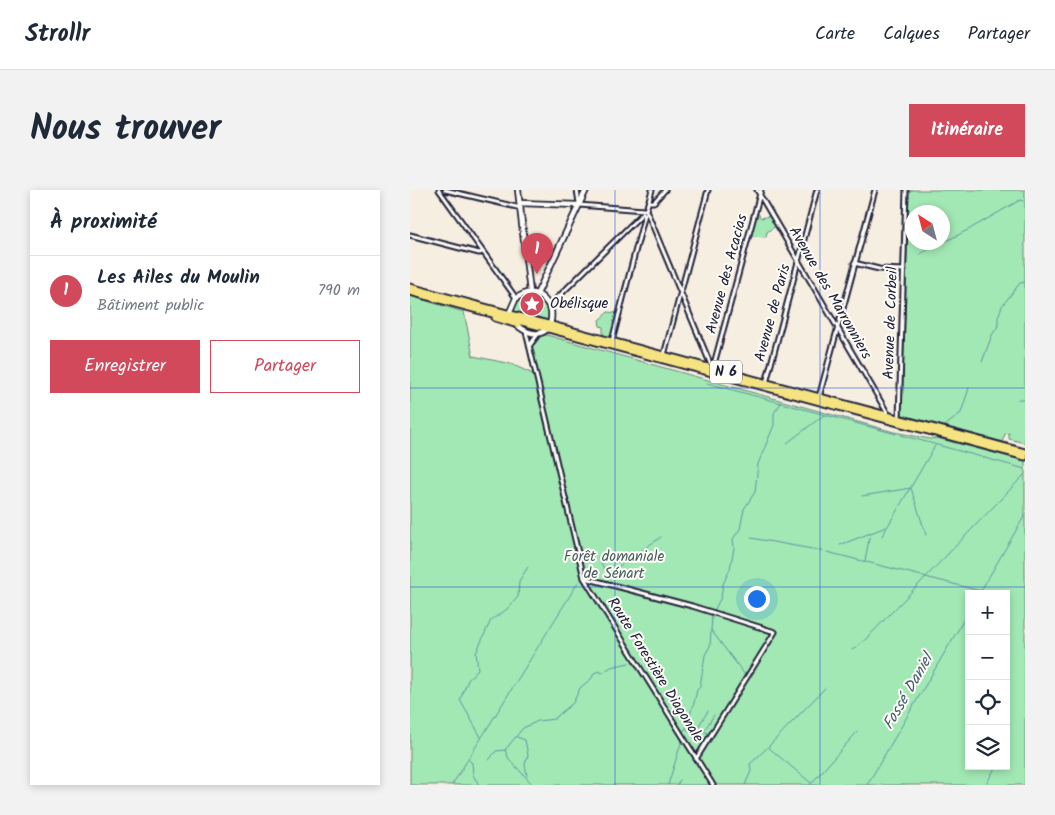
<!DOCTYPE html>
<html lang="fr">
<meta charset="utf-8">
<style>
:root{--surface:#fff;--page:#f2f2f3;--text:#1f2937;--muted:#747a83;--line:#e0e1e3;--accent:#d1495b}
body{margin:0;font-family:Kalam,sans-serif;background:var(--page);color:var(--text)}
.controls{position:absolute;right:15px;bottom:15px;display:grid;overflow:hidden;border-radius:0px;box-shadow:0 2px 8px #0003}
.controls button{width:45px;height:45px;display:grid;place-items:center;padding:0;border:0;border-bottom:1px solid var(--line);background:var(--surface);color:var(--text);font:25px sans-serif}
.compass{position:absolute;left:495px;top:15px;width:45px;height:45px;border-radius:50%;background:var(--surface);box-shadow:0 2px 8px #0003;rotate:324deg}
.you{position:absolute;left:346px;top:408px;width:18px;height:18px;margin:-12px;border:4px solid #fff;border-radius:50%;background:#1a73e8;box-shadow:0 0 0 8px #1a73e833}
.badge{display:grid;place-items:center;width:32px;height:32px;border-radius:50%;background:var(--accent);color:#fff;font-size:16px;font-weight:700}
.pin{position:absolute;translate:-50% -41px;filter:drop-shadow(0 1px 2px #0008)}
.pin::after{content:'';position:absolute;top:26px;width:18px;height:15px;background:inherit;clip-path:polygon(0 0,100% 0,50% 100%)}
.list{margin:0;padding:0;list-style:none}
h2{display:flex;justify-content:space-between;align-items:center;height:65px;margin:0;padding:0 20px;font-size:21px}
h2 small{font-size:16px;font-weight:400;color:var(--muted)}
.list li{display:grid;grid-template-columns:32px 1fr auto;gap:15px;align-items:center;box-sizing:border-box;height:70px;padding:0 20px;border-top:1px solid var(--line)}
.list b{display:block;font-size:19px;white-space:nowrap}
.list p{margin:0;font-size:16px;white-space:nowrap;color:var(--muted)}
.list em{font-size:16px;font-style:normal;color:var(--muted)}
.actions{display:flex;gap:10px;padding:15px 20px}
.actions a{flex:1;padding:11px 0;border:1px solid var(--accent);border-radius:0px;text-align:center;font-size:18px;color:var(--accent)}
.actions .main{background:var(--accent);color:#fff}
.icon{flex:none;width:28px;height:28px;fill:none;stroke:currentColor;stroke-width:2;stroke-linecap:round;stroke-linejoin:round}
.map{position:relative;flex:none;width:615px;height:595px;overflow:hidden;border-radius:0px}
header{display:flex;align-items:center;gap:30px;box-sizing:border-box;height:70px;padding:0 25px;background:var(--surface);border-bottom:1px solid var(--line)}
header strong{font-size:24px}
nav{display:flex;gap:28px;margin-inline-start:auto;font-size:18px}
.intro{display:flex;align-items:center;justify-content:space-between;box-sizing:border-box;height:120px;padding:0 30px}
h1{margin:0;font-size:35px}
.button{padding:12px 22px;border-radius:0px;background:var(--accent);color:#fff;font-size:18px;font-weight:700}
main{display:flex;gap:30px;padding:0 30px}
aside{flex:1;background:var(--surface);border-radius:0px;box-shadow:0 2px 8px #0003}
.map>svg:first-child{display:block}
.green{fill:#a2e8b4;stroke:#628578;fill-rule:evenodd}
.lines{fill:none;stroke-linecap:round;stroke-linejoin:round}
.stream{stroke:#6191a2;stroke-width:1}
.street-casing{stroke:#22223b;stroke-width:7}
.secondary-casing{stroke:#22223b;stroke-width:8}
.primary-casing{stroke:#22223b;stroke-width:9}
.street{stroke:#fdfcf7;stroke-width:3}
.secondary{stroke:#fdfcf7;stroke-width:4.5}
.primary{stroke:#f5e382;stroke-width:5}
.grid{fill:none;stroke:#1d4ed8;stroke-width:1;stroke-opacity:0.55}
.labels{text-anchor:middle;dominant-baseline:central;stroke-width:4;stroke-linejoin:round;paint-order:stroke}
.shield{fill:#fdfcf7;stroke:#646373;stroke-width:1}
.shield-label{font-size:14px;font-weight:bold;fill:#22223b}
.street-label{font-size:15px;fill:#22223b;stroke:#fdfcf7}
.poi-label{font-size:15px;fill:#22223b;stroke:#fdfcf7;text-anchor:start}
.park-label{font-size:15px;fill:#485d5f;stroke:#fdfcf7}
.water-label{font-size:16px;font-style:italic;fill:#425a6e;stroke:#fdfcf7}
</style>
<header>
<strong>Strollr</strong>
<nav><a>Carte</a><a>Calques</a><a>Partager</a></nav>
</header>
<div class="intro"><h1>Nous trouver</h1><a class="button">Itinéraire</a></div>
<main>
<aside>
<h2>À proximité<small></small></h2>
<ul class="list">
<li><span class="badge">1</span><div><b>Les Ailes du Moulin</b><p>Bâtiment public</p></div><em>790 m</em></li>
</ul>
<div class="actions"><a class="main">Enregistrer</a><a>Partager</a></div>
</aside>
<div class="map">
<svg width="615" height="595" viewBox="0 0 615 595">
<rect width="100%" height="100%" fill="#f6eee1"/>
<filter id="ink" filterUnits="userSpaceOnUse"><feTurbulence type="fractalNoise" baseFrequency=".02" numOctaves="2"/><feDisplacementMap in="SourceGraphic" scale="10" xChannelSelector="R" yChannelSelector="G"/><feConvolveMatrix kernelMatrix="1 2 1 2 8 2 1 2 1" color-interpolation-filters="sRGB"/></filter>
<g filter="url(#ink)">
<path class="green" d="M502 0H615V253L599 249V243L595 244 592 252 492 225 499 2ZM502 22H532V52H502Z
M347 22 351 28 360 26 366 36 357 42 356 47 341 46Z
M0 106 54 122 63 166 101 174 123 184 117 153 125 154 133 144 484 242 520 249 527 248 615 271V595H0ZM559 404H596V576H559Z
M118 106C131 105 144 118 137 131L103 122 106 113Z
M198 122 206 123C210 133 205 140 200 148L193 145V137L190 136 189 130Z"/>
<g class="lines">
<path class="stream" d="M510 64 558 40 610 10 613 11
M572 172 582 145 588 136V127L592 116 610 93 615 92
M297 193 486 244
M608 209 615 210
M535 236 551 223 559 198
M491 245 615 279
M377 253 414 225
M452 306 501 298 516 345
M472 346 525 256
M341 348 413 361
M430 355 476 337
M417 362 571 401
M188 367 196 382
M455 371 460 344
M199 383 251 347
M569 404 615 325
M304 421 311 407 313 394 320 379 324 358 323 349 330 339 334 319 345 302 348 274 364 235V223L371 213
M301 440 335 485
M442 460 456 449 615 284
M596 492 598 488 597 480
M283 517 287 500 290 497 295 465 300 456 302 426
M311 525 360 446 359 443
M276 539 284 543
M273 541 276 538 282 519
M299 544 294 541 304 525
M299 544 309 528
M71 547 50 510 58 490 68 479 66 463 81 430 96 420 108 407 109 391 118 377
M107 547 115 550 118 565 115 574 117 586
M294 551 285 542 298 521
M596 555V559
M95 560 113 538 128 531 144 529 152 522 163 513 170 498 182 488 184 483 189 481 192 483 201 477 219 473
M287 562 297 547
M59 570 62 573 63 585 69 595
M79 570 86 561 95 560 99 569 123 595
M401 593 358 557 415 498
M42 595 169 391
M258 595 272 550
M267 595 270 590
M335 595 341 581 340 574 357 558
M400 595 447 542
M457 595 559 421
M576 595 586 576"/>
<defs>
<path id="street" d="M29 0 106 108
M35 0 111 18
M167 0 169 13
M347 0 478 224
M239 12H244L255 0
M169 15 234 20
M236 20 242 0
M237 22 300 173
M0 45 69 63 73 62
M444 73 469 79 494 80
M139 116 233 23
M116 142 174 388 303 595
M202 151 235 24
M120 155 128 144
M254 165 298 0
M304 174 351 0
M356 193 407 0
M409 207 465 0
M489 229 496 0
M175 388 282 416 365 442 286 569"/>
<path id="secondary" d="M108 0 120 102
M110 13 168 15
M116 103C128 101 136 109 141 120 145 154 110 147 99 124L106 108Z
M127 104 176 0"/>
<path id="primary" d="M0 97 615 262
M0 102 615 267
M85 128 108 135"/>
</defs>
<use href="#street" class="street-casing"/>
<use href="#secondary" class="secondary-casing"/>
<use href="#primary" class="primary-casing"/>
<use href="#street" class="street"/>
<use href="#secondary" class="secondary"/>
<use href="#primary" class="primary"/>
</g>
</g>
<path class="grid" d="M205 0V595M410 0V595M0 198H615M0 397H615"/>
<defs>
<symbol id="sight-disc" viewBox="-11 -11 22 22"><circle r="9.5" fill="#d1495b" stroke="#fdfcf7"/><path d="M0-6L1.8-2.2L6-1.7L2.9 1.2L3.7 5.4L0 3.3L-3.7 5.4L-2.9 1.2L-6-1.7L-1.8-2.2Z" fill="#fff"/></symbol>
</defs>
<g fill-rule="evenodd">
<use href="#sight-disc" x="108" y="100" width="28" height="28"/>
</g>
<g class="labels">
<rect class="shield" x="300" y="170.5" width="32" height="23" rx="4"/>
<g class="shield-label">
<text x="316" y="182">N 6</text>
</g>
<g class="street-label">
<text transform="translate(317 84) rotate(-75)">Avenue des Acacias</text>
<text transform="translate(420 103) rotate(60)">Avenue des Marronniers</text>
<text transform="translate(363 123) rotate(-75)">Avenue de Paris</text>
<text transform="translate(481 133) rotate(-88)">Avenue de Corbeil</text>
<text transform="translate(245 480) rotate(58)">Route Forestière Diagonale</text>
</g>
<g class="poi-label">
<text x="140" y="114">Obélisque</text>
</g>
<g class="park-label">
<text x="204" y="367">Forêt domaniale<tspan x="204" dy="17">de Sénart</tspan></text>
</g>
<g class="water-label">
<text transform="translate(498 502) rotate(-60)">Fossé Daniel</text>
</g>
</g>
</svg>
<div class="controls">
<button>+</button>
<button>−</button>
<button><svg class="icon" aria-label="locate" viewBox="0 0 24 24"><circle cx="12" cy="12" r="6"/><path d="M12 2v4M12 18v4M2 12h4M18 12h4"/></svg></button>
<button><svg class="icon" aria-label="layers" viewBox="0 0 24 24"><path d="M12 4l9 5-9 5-9-5zM3 14l9 5 9-5"/></svg></button>
</div>
<svg class="compass" viewBox="-18 -18 36 36"><path d="M0-13l5 13h-10z" fill="#e53935"/><path d="M0 13l5-13h-10z" fill="#747a83"/></svg>
<div class="you"></div>
<div class="pin badge" style="left:127px;top:84px">1</div>
</div>
</main>
